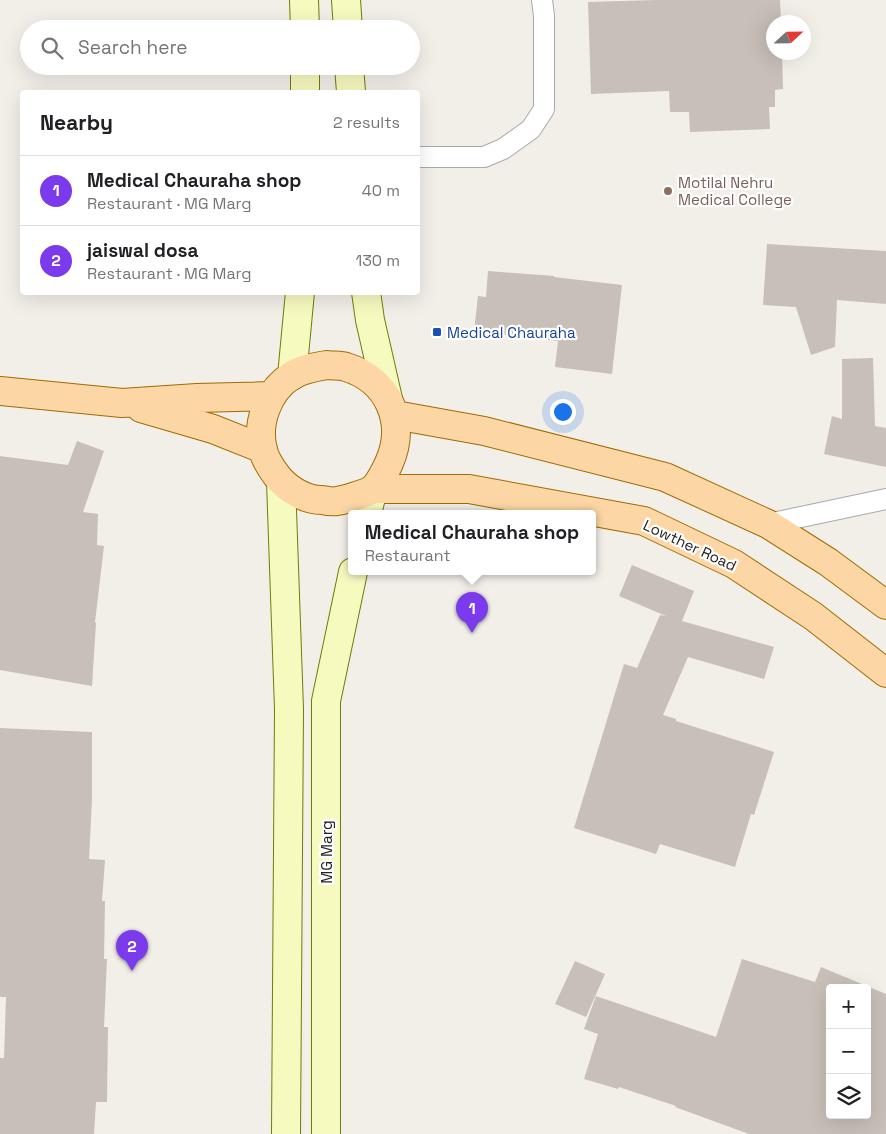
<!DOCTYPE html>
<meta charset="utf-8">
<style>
:root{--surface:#fff;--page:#f6f6f6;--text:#202124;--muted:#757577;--line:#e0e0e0;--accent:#7c3aed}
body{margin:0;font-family:"Space Grotesk",sans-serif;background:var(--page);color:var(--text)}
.controls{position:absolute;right:15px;bottom:15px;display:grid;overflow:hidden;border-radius:5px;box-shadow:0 5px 20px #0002}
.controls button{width:45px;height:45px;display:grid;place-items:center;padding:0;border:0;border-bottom:1px solid var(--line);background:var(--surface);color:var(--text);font:25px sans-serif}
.compass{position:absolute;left:766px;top:15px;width:45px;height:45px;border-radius:50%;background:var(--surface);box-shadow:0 5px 20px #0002;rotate:68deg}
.you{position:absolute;left:562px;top:411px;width:18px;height:18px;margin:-12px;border:4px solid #fff;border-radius:50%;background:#1a73e8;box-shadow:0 0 0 8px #1a73e833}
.badge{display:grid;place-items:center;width:32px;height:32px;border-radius:50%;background:var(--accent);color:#fff;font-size:16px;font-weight:700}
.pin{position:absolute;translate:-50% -41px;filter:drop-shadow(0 1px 2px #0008)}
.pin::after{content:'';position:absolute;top:26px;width:18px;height:15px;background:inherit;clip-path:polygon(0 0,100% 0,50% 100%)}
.popup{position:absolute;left:348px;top:510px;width:248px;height:65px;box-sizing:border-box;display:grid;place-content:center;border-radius:5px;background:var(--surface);filter:drop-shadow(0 1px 4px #0005);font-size:16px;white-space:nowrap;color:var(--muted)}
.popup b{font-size:19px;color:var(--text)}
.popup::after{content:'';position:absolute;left:50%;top:100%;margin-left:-10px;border:10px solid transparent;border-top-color:var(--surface)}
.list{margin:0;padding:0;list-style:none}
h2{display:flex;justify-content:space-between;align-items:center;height:65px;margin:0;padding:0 20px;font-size:21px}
h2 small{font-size:16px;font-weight:400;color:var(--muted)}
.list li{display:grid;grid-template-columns:32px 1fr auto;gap:15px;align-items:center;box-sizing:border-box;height:70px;padding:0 20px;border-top:1px solid var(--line)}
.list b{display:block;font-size:19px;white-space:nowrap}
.list p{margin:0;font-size:16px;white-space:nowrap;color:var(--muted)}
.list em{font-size:16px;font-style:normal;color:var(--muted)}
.icon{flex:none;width:28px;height:28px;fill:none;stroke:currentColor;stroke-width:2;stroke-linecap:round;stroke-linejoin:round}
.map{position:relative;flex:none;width:886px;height:1134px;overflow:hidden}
.search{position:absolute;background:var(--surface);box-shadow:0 5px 20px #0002;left:20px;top:20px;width:400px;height:55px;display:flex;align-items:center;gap:12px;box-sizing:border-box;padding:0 18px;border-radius:28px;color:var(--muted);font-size:19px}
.panel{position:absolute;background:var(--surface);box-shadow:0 5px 20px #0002;left:20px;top:90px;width:400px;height:205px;border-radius:5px}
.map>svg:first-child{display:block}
.building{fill:#c7bfb8;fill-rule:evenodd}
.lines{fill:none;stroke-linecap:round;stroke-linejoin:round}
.lane-casing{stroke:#a9a9a9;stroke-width:22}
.secondary-casing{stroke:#707d05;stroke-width:30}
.primary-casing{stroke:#a06b00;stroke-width:30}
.lane{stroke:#fff;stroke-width:20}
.secondary{stroke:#f7fabf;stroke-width:28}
.primary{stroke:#fcd6a4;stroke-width:28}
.education-dot{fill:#8d6e63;stroke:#fff;stroke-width:2}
.transit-dot{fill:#1a4fb4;stroke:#fff;stroke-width:2}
.labels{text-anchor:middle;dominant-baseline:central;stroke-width:4.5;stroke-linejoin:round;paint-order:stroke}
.education-label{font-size:15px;fill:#785e54;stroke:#fff;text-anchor:start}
.transit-label{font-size:15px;fill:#164399;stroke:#fff;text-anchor:start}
.street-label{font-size:15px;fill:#222;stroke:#fff}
</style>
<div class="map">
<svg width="886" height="1134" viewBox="0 0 886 1134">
<rect width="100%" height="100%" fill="#f2efe9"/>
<path class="building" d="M656 0H780L781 22H774V52H782L783 89 775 90V107H769L770 129 690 132 689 112H670L669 91 591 94 588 2Z
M767 244 886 251V304L837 300 835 347 811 355 796 307 763 305Z
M488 271 554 276V277L622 285 612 374 555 367 558 341 474 331 478 296 486 297Z
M873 358 875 426 886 428V467L824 454 832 416 842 419V359Z
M77 441 104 451 83 512 98 514 97 545 104 546 95 622 96 623 92 686 0 670V456L68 465Z
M632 565 694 591 682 621 774 647 764 679 688 657 663 715 676 719V721L774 752 754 815 751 814 735 867 660 844 656 854 574 828 624 664 637 668 660 615 666 616 619 596Z
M0 728 92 732V800L89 859 105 860 102 901H105L104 959H107L104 1027H108L107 1102H96L94 1134H0V1058H4L6 997H0Z
M742 959 815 982 821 967 886 994V1134H749L675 1107 676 1106 619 1087 618 1089 584 1079 598 1034 584 1029 596 996 716 1037ZM830 988H867V1115H830Z
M575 961 605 974 586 1017 555 1004Z"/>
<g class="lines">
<defs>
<path id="lane" d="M418 157H484L503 149 531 129 544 109V16L542 0
M768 524 886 499"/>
<path id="secondary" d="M304 0 305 29
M346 0 348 29
M305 66V92
M349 66 351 92
M366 292 370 320 388 399
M292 376 300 292
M281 482 289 709 286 1134
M367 514 373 489
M326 1134V701L353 572"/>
<path id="primary" d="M327 365C333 366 340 365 346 367 389 380 407 423 389 463 386 470 378 485 373 489 368 493 344 500 337 501 332 502 327 501 322 500 305 500 287 489 277 476 271 468 265 459 263 450 256 423 268 391 291 376 302 369 315 367 327 365Z
M0 391 122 403 197 398 272 396
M141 408 213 429 263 449
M395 415 484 431 665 477 768 524 828 562 886 605
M373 489H469L644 521 734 564 813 616 886 673"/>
</defs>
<use href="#lane" class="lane-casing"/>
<use href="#secondary" class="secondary-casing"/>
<use href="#primary" class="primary-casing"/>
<use href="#lane" class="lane"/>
<use href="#secondary" class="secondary"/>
<use href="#primary" class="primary"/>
</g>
<circle class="education-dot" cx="668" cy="191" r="5"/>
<rect class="transit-dot" x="432" y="327" width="10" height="10" rx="2.5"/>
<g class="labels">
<g class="education-label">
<text x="678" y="182">Motilal Nehru<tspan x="678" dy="17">Medical College</tspan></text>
</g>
<g class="transit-label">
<text x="447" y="332">Medical Chauraha</text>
</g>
<g class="street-label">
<text transform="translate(690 545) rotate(25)">Lowther Road</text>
<text transform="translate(326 852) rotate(-90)">MG Marg</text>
</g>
</g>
</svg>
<div class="controls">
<button>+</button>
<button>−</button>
<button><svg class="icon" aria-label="layers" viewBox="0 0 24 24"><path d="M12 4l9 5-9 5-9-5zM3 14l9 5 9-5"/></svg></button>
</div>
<svg class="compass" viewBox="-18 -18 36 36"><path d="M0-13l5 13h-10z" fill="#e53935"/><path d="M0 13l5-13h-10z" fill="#757577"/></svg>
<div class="you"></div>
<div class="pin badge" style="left:472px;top:633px">1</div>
<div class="popup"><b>Medical Chauraha shop</b>Restaurant</div>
<div class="pin badge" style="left:132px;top:971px">2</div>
<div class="search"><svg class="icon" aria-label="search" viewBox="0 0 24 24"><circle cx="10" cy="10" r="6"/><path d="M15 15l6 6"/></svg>Search here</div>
<section class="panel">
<h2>Nearby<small>2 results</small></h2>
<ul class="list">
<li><span class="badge">1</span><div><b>Medical Chauraha shop</b><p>Restaurant · MG Marg</p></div><em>40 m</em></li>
<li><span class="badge">2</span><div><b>jaiswal dosa</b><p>Restaurant · MG Marg</p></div><em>130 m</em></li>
</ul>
</section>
</div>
